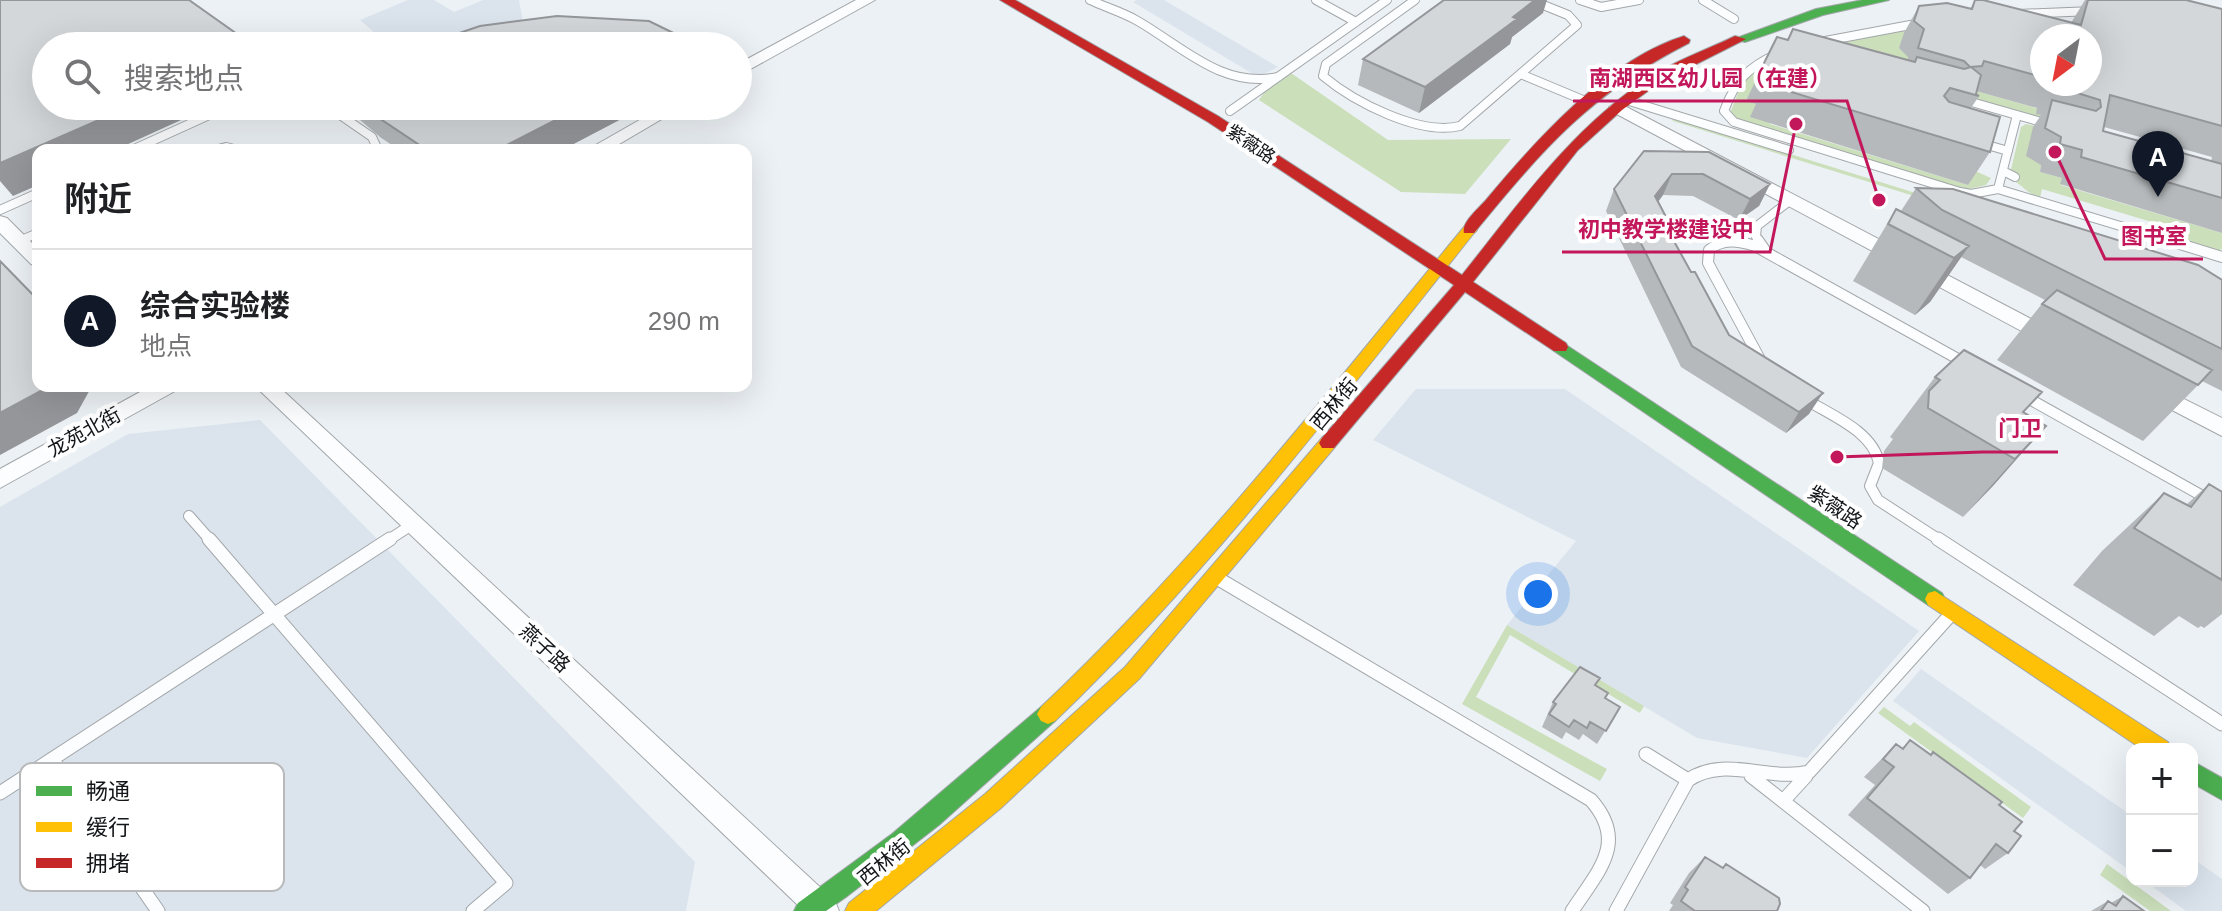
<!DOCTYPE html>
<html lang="zh">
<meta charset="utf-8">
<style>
:root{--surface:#fff;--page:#f6f6f6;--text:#202124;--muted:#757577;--line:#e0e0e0;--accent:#111827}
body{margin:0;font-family:Helvetica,"Noto Sans SC",sans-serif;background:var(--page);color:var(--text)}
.controls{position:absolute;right:24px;bottom:24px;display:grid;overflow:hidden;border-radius:16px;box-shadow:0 8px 32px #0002}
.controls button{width:72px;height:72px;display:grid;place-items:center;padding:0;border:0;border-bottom:2px solid var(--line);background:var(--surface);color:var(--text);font:40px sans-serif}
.compass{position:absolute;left:2030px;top:24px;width:72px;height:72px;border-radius:50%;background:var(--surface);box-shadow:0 8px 32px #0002;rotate:212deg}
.you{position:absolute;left:1538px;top:594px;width:28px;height:28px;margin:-20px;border:6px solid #fff;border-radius:50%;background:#1a73e8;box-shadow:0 0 0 12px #1a73e833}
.badge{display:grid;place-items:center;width:52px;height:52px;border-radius:50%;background:var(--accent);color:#fff;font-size:26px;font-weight:700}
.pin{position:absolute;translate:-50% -66px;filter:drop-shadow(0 2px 4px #0008)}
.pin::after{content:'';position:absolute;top:42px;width:28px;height:24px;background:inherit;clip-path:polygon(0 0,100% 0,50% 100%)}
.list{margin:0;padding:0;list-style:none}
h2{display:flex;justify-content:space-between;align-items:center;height:104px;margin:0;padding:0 32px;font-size:34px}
h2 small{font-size:26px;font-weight:400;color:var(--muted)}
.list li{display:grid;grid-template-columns:52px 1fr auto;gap:24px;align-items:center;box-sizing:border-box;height:144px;padding:0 32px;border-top:2px solid var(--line)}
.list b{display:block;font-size:30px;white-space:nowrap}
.list p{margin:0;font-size:26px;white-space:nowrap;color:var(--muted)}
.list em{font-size:26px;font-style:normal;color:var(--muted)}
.icon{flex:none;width:44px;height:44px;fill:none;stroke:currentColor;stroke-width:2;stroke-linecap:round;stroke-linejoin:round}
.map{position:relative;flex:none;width:2222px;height:911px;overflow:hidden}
.search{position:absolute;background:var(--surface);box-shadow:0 8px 32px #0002;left:32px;top:32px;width:720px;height:88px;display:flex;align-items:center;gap:20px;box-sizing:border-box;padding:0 28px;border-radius:44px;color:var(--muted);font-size:30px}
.panel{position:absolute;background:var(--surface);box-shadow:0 8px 32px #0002;left:32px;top:144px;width:720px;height:248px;border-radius:16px}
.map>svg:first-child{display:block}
.built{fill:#dbe4ed}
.green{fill:#cbdfbb}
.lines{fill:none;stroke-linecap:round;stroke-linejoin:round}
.lane-far2-casing{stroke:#a3a7aa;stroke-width:10}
.lane-far1-casing{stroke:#a3a7aa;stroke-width:12}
.lane-casing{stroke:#a3a7aa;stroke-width:15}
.street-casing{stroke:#a3a7aa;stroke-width:2}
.fast-casing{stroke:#a3a7aa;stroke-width:2}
.slow-casing{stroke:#a3a7aa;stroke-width:2}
.jam-casing{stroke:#a3a7aa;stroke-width:2}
.lane-far2{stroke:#fcfdfe;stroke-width:8}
.lane-far1{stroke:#fcfdfe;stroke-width:10}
.lane{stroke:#fcfdfe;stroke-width:13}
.street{fill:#fcfdfe;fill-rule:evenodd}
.fast{fill:#4caf50;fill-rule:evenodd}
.slow{fill:#ffc107;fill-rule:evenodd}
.jam{fill:#c62828;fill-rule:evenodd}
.wall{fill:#b5b9bb;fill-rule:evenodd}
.shaded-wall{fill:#949699}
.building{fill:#d3d7da;stroke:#949699;stroke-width:2}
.labels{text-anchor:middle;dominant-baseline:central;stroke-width:8;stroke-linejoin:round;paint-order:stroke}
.far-street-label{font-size:18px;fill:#131619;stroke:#fff}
.street-label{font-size:20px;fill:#131619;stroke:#fff}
.key{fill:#fff;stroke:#b8b9ba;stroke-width:2}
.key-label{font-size:22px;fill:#131619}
.leader{fill:none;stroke:#c2185b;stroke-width:3}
.callout-dot{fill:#c2185b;stroke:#fff;stroke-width:3}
.callout-label{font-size:22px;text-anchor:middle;font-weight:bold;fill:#c2185b;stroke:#fff;stroke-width:8;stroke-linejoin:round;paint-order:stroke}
</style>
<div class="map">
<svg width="2222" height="911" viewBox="0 0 2222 911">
<rect width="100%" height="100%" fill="#ecf1f5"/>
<path class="built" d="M408 0H434L454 12 483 0H519L527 46H390L360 20Z
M1137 0H1164L1278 67 1258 77 1133 2Z
M1416 389H1565L1919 631 1807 758 1697 738 1507 625 1576 541 1373 440Z
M260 420 695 862 686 911H0V507L128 434Z
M1921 669 2132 816V872L1893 701Z
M2192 858 2222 879V911H2186L2145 881H2192Z"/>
<path class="green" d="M1945 21 1899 48 1962 87 2078 120 2076 129 1827 58 1816 46Z
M1784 54 1746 100 1756 104 1770 124 1968 185 1973 170 1991 178 1986 185 1965 190 1739 121 1730 113 1747 70Z
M1291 73 1388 140 1511 139 1465 194 1401 192 1259 100 1265 91Z
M1671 117 2183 276 2181 279 1673 121Z
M2026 124 2075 135 2041 165 2040 172 2062 178 2061 185 2222 233V249L2216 252 2154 233 2155 223 2042 189 2040 198C2027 194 2022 184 2009 178L2021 127Z
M1507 625 1644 706 1640 713 1510 635 1476 697 1607 769 1600 781 1462 704Z
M1884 707 1910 726 1914 722 2031 807 2023 818 1878 713Z
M2107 864 2171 911H2150L2100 875Z"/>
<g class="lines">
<defs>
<path id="lane-far2" d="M1090 0C1105 7 1122 12 1136 20 1182 46 1222 89 1278 77
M1316 0 1356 22
M1415 0 1326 64 1323 76C1354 102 1420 136 1460 126L1577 25 1568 15 1531 0
M1580 0 1601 7 1639 0
M1703 0 1734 19
M2018 14 2093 11
M1820 42 1921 23
M1777 54C1748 67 1735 81 1724 111L1734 122 1960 192 1971 194 1998 189 2173 242
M1523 75 1583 100
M1961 99 2052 125
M1626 100 1789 150
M327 106 372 137 378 150
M1230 111 1387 0
M1977 142 2008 151
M132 150 229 106
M215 150 226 147 238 150
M2003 171 2015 177
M1998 189 2017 115
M0 210 38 193
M19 241 38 233
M1723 242H1740
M1760 242 1756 237 1757 226 1792 199"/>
<path id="lane-far1" d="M1758 240 1765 250
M2167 240 2222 257
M1762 363 1708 263 1709 250C1723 238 1738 241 1755 246L1967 364
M2024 396 2222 507
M1805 399C1830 415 1873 431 1879 463L1870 486 1878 500 1941 541
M189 516 211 541
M387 541 413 524"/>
<path id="lane" d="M209 539 506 883 473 911
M1938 539 2222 724
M1217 578 1591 800C1629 843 1597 872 1572 911
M1646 754 1688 780
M52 759 158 911
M1751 776 1923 911
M0 793 390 539
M1784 800 1806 776
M1616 911 1688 780C1725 755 1768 782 1809 772L1953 612"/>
<path id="street" d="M856 0H875L738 76V64Z
M1617 102 2058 333 2061 338 2058 343H2044L1611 111 1609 107Z
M664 106H684L609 150H587Z
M0 216 7 218 38 249V266L31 264 0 233Z
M2152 383 2222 418V436L2145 396 2141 391 2145 386Z
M151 386H178L175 391 0 488V469Z
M255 386H278L835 901 839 911H804Z"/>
<path id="fast" d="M1863 0H1889L1823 15 1745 42 1734 39 1816 9Z
M1560 341 1942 593 1945 599 1942 605 1935 607 1928 605 1554 351 1552 347 1554 343Z
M1048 704 1055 707 1059 714 1055 721 939 825 846 897 826 911H794L798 903 892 834 1041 707Z
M2192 761 2222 778V800L2192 783Z"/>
<path id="slow" d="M1469 225 1477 230 1474 233C1340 401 1211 571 1055 721L1048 724 1041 721 1037 714 1041 707C1197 560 1328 392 1464 227Z
M1328 436 1334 438 1337 443 1334 448 1139 679 1001 808 876 911H845L849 903 985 794 1125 667 1322 438Z
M1935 591 2168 742 2171 749H2142L1928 605 1925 599 1928 593Z"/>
<path id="jam" d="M1000 0H1015L1218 116 1462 275C1518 205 1571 129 1647 79 1673 61 1707 50 1735 36L1746 39 1659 83 1622 110 1578 150 1473 282 1566 343 1568 347 1566 351H1554L1465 292 1334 448H1322L1319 443 1322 438 1454 285 1208 122Z
M1684 36 1690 40 1689 43C1591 93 1542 150 1474 233H1464C1461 223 1479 208 1486 200 1536 140 1607 60 1684 36Z"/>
</defs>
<use href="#lane-far2" class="lane-far2-casing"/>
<use href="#lane-far1" class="lane-far1-casing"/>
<use href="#lane" class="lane-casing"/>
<use href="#street" class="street-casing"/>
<use href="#fast" class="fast-casing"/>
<use href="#slow" class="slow-casing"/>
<use href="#jam" class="jam-casing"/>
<use href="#lane-far2" class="lane-far2"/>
<use href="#lane-far1" class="lane-far1"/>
<use href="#lane" class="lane"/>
<use href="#street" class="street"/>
<use href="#fast" class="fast"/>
<use href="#slow" class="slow"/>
<use href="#jam" class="jam"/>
</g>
<path class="wall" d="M1975 0 2071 23 2085 0H2186L2222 9V233L2060 184 2062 178 2040 172 2041 165 2026 156 2033 127 2041 115 2036 114 2037 108 1976 91V94L1979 96 1971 108 1990 152 1968 185 1750 117 1756 104 1746 101 1761 69 1908 59V57L1899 48 1904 33 1919 6 1970 9ZM2042 36 2090 84H2042ZM2104 127 2212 157 2211 161 2103 131Z
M1543 13 1512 37 1510 44 1419 113 1358 85 1363 59Z
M352 106H646L562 150H399L380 137 360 120Z
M1644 151 1770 184 1759 206 1739 220 1693 196 1663 195 1658 202 1675 234 1673 239 1691 272 1729 335 1809 414 1786 433 1681 367 1606 211 1614 189Z
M1916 188 2222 280V391L2202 381 2143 441 1997 360 2045 300 1961 257 1930 302 1915 315 1853 281 1896 209 1901 211Z
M1935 377 2024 413 2046 426 1963 517 1882 468 1884 451 1893 439 1890 437Z
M2209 484 2222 492V614L2204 628 2201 626 2198 628 2179 616 2154 636 2073 585 2102 551 2164 493 2186 505Z
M1596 686 1605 698 1620 707 1597 744 1583 734 1579 740 1566 732 1562 739 1542 727 1553 702Z
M1910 740 1999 805 2014 831 2008 853 1985 869 1980 865 1970 878 1948 894 1848 815 1875 785 1864 777 1896 744 1902 748Z
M1705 857 1722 868 1726 864 1777 911H1669L1673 905 1670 903 1689 873Z
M2123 896 2144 911H2091L2108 901 2111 903Z"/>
<path class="shaded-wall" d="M1535 0H1547L1543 13 1512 37 1510 44 1419 113 1425 87Z
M131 106H212L115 150H38V185L13 196 0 181V163Z
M583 106H646L562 150H497Z
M1672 174 1663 195 1646 218 1655 196Z
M1770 184 1759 206 1739 220 1750 199Z
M1969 246 1930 302 1915 315 1954 258Z
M50 386H92L77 413 0 455V413Z
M1823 393 1809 414 1786 433 1799 412Z
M2046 426 1993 486 1963 517 2015 459Z"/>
<path class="building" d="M0 0H189L254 46H46V106H131L0 163Z
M1444 0H1535L1513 17 1517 19 1425 87 1363 59Z
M1975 0H1983L2081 25 2088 0H2186L2222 9V126L2110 95 2103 131 2222 164V198L2081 157 2082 150 2060 144 2061 137 2045 128 2052 100 2096 111 2101 107 2100 100 2055 86V84H2090V36H2042V77L1984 61 1982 66 1970 67 1964 61 1918 48 1924 29 1914 21 1919 6 1947 3 1972 9Z
M557 16 649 21 700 46H421L480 26Z
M1793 29 1915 62 1917 57 1964 69 1971 67 1981 75 1976 94 1979 96 1950 88 1944 96 1949 102 2000 117 1990 152 1765 84 1772 72 1761 69 1777 37 1788 40Z
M361 106H583L497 150H427Z
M1644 151 1709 152 1770 184 1750 199 1703 174H1672L1655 196 1675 234H1670L1691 272H1695L1729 335 1823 393 1799 412 1692 346 1614 189Z
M1916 188 1953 189 2198 265 2222 280V349L1942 210Z
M1896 209 1969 246 1954 258 1888 224Z
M0 261 38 300V386H50L0 413Z
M2057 290 2212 370 2198 385 2042 304Z
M1964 350 2042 392 2023 412 2046 426 2015 459 1928 408 1929 391 1940 380 1935 377Z
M2209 484 2222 492V580L2134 528 2164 493 2191 507Z
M1580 667 1600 678 1595 685 1608 693 1605 698 1620 707 1606 731 1590 722 1587 728 1574 720 1569 727 1549 714 1556 704 1553 702Z
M1910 740 1931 755 1933 752 2002 802 1999 805 2022 822 2014 831 2021 836 2008 853 1996 844 1970 878 1867 798 1894 767 1883 759 1896 744 1903 749Z
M1705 857 1723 868 1726 864 1779 898 1780 904 1777 911H1695L1681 901 1688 890 1685 887Z
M2123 896 2144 911H2101L2108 901 2116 906Z"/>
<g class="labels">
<g class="far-street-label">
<text transform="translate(1251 144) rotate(34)">紫薇路</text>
</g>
<g class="street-label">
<text transform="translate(1334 404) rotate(-50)">西林街</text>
<text transform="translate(84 432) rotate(-29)">龙苑北街</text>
<text transform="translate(1835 507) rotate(34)">紫薇路</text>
<text transform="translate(545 648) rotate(43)">燕子路</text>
<text transform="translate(884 862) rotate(-39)">西林街</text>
</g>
</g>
<rect x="20" y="763" width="264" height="128" rx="12" class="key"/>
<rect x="36" y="786" width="36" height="10" fill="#4caf50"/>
<rect x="36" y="822" width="36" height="10" fill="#ffc107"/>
<rect x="36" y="858" width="36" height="10" fill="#c62828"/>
<g class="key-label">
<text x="86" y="799">畅通</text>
<text x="86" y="835">缓行</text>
<text x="86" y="871">拥堵</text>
</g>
<path class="leader" d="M1879 200L1847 101H1573M1796 124L1770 252H1562M2055 152L2105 259H2203M1837 457L1982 452H2058"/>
<g class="callout-dot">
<circle cx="1879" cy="200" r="8"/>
<circle cx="1796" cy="124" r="8"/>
<circle cx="2055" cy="152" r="8"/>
<circle cx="1837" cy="457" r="8"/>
</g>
<g class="callout-label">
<text x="1710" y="86">南湖西区幼儿园（在建）</text>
<text x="1666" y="237">初中教学楼建设中</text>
<text x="2154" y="244">图书室</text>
<text x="2020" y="436">门卫</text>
</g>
</svg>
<div class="controls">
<button>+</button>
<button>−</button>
</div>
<svg class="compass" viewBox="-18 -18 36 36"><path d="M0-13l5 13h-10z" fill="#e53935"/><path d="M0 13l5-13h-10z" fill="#757577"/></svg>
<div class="you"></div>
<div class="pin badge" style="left:2158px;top:197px">A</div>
<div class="search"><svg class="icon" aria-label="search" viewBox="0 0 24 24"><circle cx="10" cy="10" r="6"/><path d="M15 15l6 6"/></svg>搜索地点</div>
<section class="panel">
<h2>附近<small></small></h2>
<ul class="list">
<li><span class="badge">A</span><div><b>综合实验楼</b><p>地点</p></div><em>290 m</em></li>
</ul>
</section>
</div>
